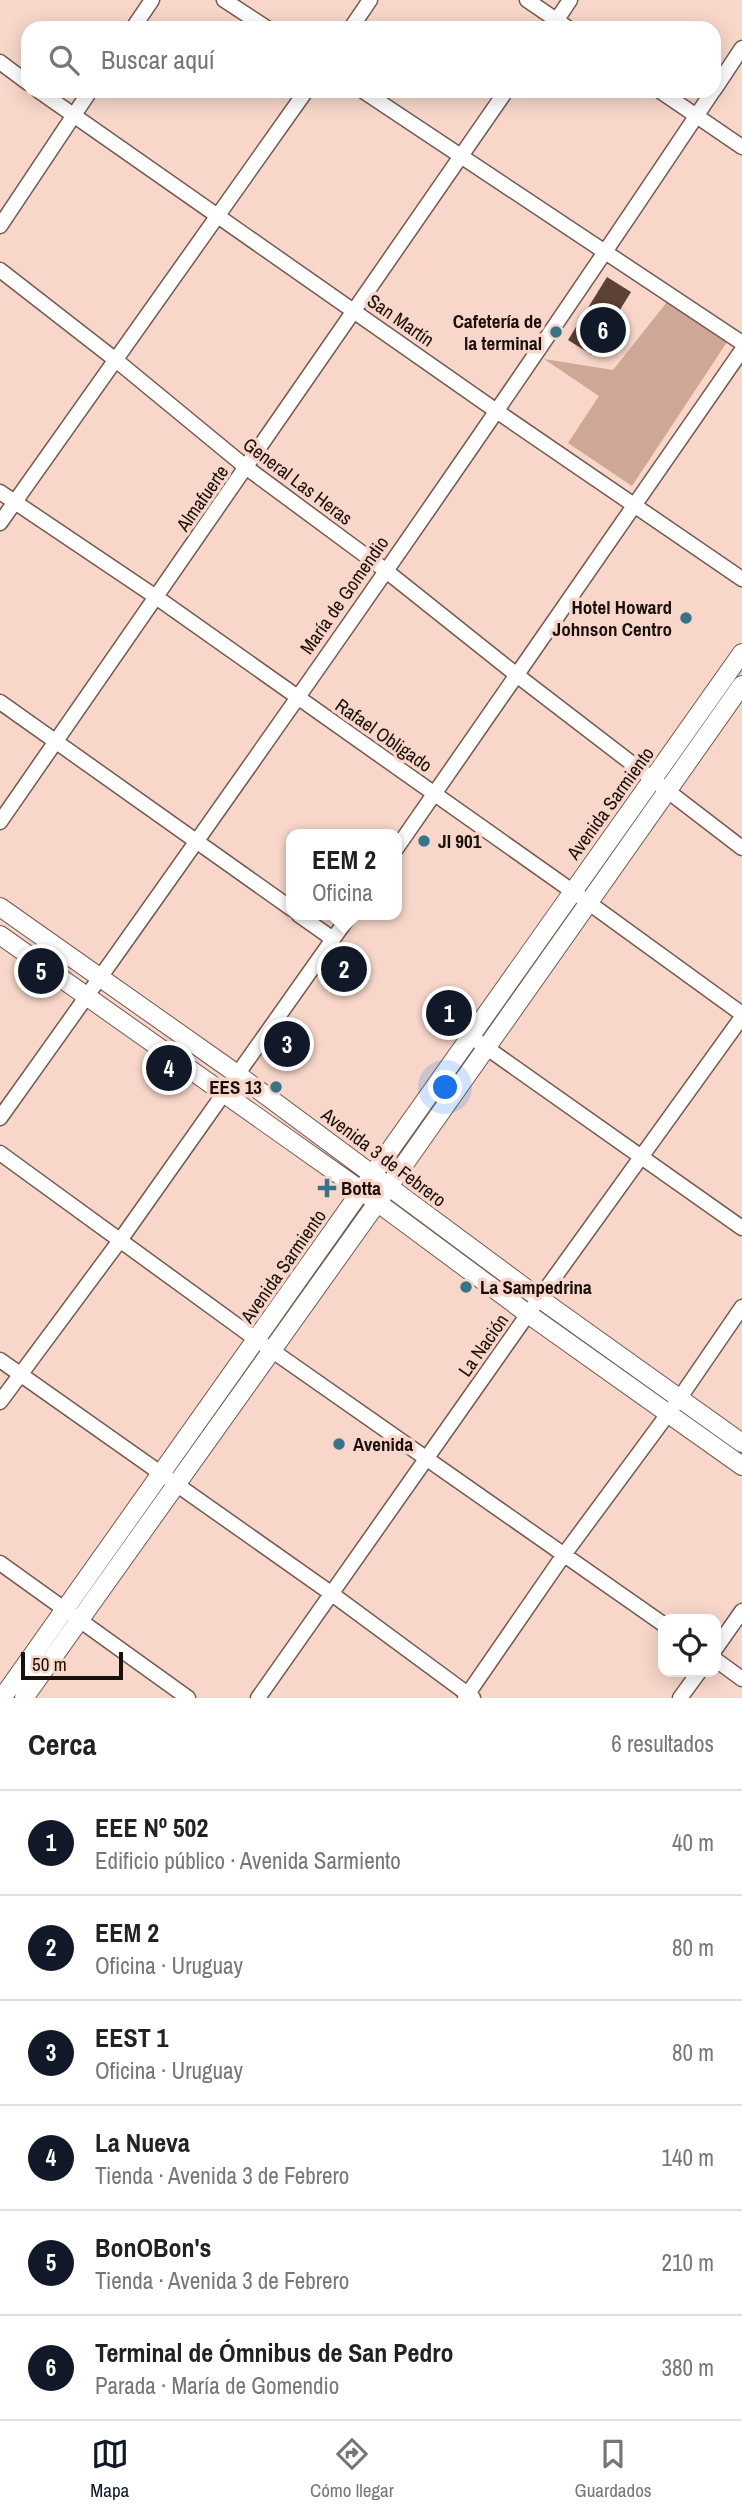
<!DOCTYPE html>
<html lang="es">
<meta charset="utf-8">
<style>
:root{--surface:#fff;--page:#f2f2f2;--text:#222;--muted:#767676;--line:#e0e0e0;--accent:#111827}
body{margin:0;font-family:"Archivo Narrow",sans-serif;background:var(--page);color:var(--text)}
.controls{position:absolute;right:21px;bottom:21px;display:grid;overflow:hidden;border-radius:14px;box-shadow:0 4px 18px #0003}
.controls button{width:63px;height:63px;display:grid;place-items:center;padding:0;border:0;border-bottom:2px solid var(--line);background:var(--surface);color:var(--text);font:35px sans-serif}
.scale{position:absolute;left:21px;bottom:18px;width:102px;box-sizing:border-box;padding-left:7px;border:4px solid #1a100b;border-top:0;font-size:19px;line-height:24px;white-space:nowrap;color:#1a100b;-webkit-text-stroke:5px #f8d7ca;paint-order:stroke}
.you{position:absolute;left:446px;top:1088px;width:24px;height:24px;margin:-18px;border:5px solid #fff;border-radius:50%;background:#1a73e8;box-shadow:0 0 0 10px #1a73e833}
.badge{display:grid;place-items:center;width:46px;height:46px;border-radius:50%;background:var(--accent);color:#fff;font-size:23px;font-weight:700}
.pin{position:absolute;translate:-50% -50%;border:4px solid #fff;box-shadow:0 2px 7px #0006}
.popup{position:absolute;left:286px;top:829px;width:116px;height:91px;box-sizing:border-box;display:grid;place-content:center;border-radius:14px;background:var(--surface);filter:drop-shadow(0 2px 5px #0005);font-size:23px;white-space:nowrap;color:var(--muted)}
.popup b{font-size:26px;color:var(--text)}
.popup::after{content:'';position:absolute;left:50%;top:100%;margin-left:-14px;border:14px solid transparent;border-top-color:var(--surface)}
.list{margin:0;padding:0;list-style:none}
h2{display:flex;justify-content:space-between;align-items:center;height:91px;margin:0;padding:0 28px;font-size:30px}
h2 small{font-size:23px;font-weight:400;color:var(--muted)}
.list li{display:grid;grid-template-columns:46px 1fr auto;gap:21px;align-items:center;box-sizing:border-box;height:105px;padding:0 28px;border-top:2px solid var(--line)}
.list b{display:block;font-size:26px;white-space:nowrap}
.list p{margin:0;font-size:23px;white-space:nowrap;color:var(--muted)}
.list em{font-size:23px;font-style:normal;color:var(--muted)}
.icon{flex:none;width:38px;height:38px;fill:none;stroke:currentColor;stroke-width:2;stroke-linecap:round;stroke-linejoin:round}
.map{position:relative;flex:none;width:742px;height:1698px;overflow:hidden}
.search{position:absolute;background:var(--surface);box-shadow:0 4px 18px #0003;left:21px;right:21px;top:21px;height:77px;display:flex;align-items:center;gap:18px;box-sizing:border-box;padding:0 24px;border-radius:21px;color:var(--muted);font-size:26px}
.sheet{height:721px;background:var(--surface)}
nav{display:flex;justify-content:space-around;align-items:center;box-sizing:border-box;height:98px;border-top:2px solid var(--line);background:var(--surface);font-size:19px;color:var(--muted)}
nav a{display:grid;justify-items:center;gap:4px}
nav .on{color:var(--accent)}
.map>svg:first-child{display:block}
.green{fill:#cfa796}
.building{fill:#5b4136}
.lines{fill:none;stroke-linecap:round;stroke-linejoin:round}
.minor-casing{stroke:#75594e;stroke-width:17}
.major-casing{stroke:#75594e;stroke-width:20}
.minor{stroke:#fff;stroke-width:14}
.major{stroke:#fff;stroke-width:18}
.poi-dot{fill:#37748a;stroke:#f8d7ca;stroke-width:2.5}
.labels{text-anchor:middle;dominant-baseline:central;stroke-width:7;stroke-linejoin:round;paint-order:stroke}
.street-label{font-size:19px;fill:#1a100b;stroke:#f8d7ca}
.poi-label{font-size:19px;font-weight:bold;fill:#1a100b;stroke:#f8d7ca;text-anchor:start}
</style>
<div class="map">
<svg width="742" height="1698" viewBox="0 0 742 1698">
<rect width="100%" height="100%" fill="#f8d7ca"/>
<path class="green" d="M667 302 727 342 632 486 568 443 599 396 544 359 613 370Z"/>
<path class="building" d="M607 277 631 292 592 355 568 340Z"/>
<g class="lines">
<defs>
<path id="minor" d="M224 0 267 28
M527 0 568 28
M552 27 570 0
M133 28 152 0
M351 28 370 0
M0 62 28 83
M714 90 742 48
M39 91 495 410 742 579
M363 91 742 343
M660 91 742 147
M0 226 90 91
M0 270 117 361 247 468 385 570 518 676 742 848
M0 492 156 597 589 903 742 1014
M0 523 306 91
M0 702 292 909
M0 822 506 91
M396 849 742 350
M299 915 333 939
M470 1036 742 1228
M0 1118C242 779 482 438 713 91
M0 1153 257 1340 663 1624
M0 1360 332 1594 473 1698
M0 1402 121 1239 350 915
M0 1563 188 1698
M716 1648 742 1611
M716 1660 742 1679
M258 1698 528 1314 742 1017
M465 1698 563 1556 679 1399 742 1307
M680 1698 699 1672"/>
<path id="major" d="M0 907 237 1074 539 1298 742 1443
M0 935 362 1191 528 1314 742 1466
M2 1698 742 653
M24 1698 377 1203 742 685"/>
</defs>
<use href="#minor" class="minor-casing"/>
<use href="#major" class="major-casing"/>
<use href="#minor" class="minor"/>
<use href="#major" class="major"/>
</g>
<g class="poi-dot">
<circle cx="556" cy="332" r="7"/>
<circle cx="686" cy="618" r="7"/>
<circle cx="424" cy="841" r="7"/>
<circle cx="276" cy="1087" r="7"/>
<path d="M323.5 1177.5h7v7h7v7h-7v7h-7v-7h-7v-7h7z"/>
<circle cx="466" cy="1287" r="7"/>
<circle cx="339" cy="1444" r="7"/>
</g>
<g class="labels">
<g class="street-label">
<text transform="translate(401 320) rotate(35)">San Martín</text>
<text transform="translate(298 481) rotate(37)">General Las Heras</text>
<text transform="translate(202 498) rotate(-55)">Almafuerte</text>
<text transform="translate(344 595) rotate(-55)">María de Gomendio</text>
<text transform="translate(384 735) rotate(35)">Rafael Obligado</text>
<text transform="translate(610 803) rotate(-54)">Avenida Sarmiento</text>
<text transform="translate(384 1157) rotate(37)">Avenida 3 de Febrero</text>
<text transform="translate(283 1266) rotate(-55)">Avenida Sarmiento</text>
<text transform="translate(483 1345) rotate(-55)">La Nación</text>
</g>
<g class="poi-label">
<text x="542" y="321" text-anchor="end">Cafetería de<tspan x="542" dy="22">la terminal</tspan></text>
<text x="672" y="607" text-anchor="end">Hotel Howard<tspan x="672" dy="22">Johnson Centro</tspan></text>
<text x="438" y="841">JI 901</text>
<text x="262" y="1087" text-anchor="end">EES 13</text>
<text x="341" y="1188">Botta</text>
<text x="480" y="1287">La Sampedrina</text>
<text x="353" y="1444">Avenida</text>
</g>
</g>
</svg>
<div class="controls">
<button><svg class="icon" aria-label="locate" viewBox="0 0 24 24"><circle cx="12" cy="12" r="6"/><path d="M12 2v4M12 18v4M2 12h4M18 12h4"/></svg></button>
</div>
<div class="scale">50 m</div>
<div class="you"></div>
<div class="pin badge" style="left:449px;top:1013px">1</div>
<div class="pin badge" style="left:344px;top:969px">2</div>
<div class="popup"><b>EEM 2</b>Oficina</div>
<div class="pin badge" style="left:287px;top:1044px">3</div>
<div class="pin badge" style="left:169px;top:1068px">4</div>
<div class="pin badge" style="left:41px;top:971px">5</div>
<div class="pin badge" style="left:603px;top:330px">6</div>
<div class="search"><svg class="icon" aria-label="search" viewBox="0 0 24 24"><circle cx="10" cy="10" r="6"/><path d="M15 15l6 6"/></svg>Buscar aquí</div>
</div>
<section class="sheet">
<h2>Cerca<small>6 resultados</small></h2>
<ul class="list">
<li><span class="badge">1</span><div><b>EEE Nº 502</b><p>Edificio público · Avenida Sarmiento</p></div><em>40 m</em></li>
<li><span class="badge">2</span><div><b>EEM 2</b><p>Oficina · Uruguay</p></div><em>80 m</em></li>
<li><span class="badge">3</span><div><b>EEST 1</b><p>Oficina · Uruguay</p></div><em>80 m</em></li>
<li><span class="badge">4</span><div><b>La Nueva</b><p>Tienda · Avenida 3 de Febrero</p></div><em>140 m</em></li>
<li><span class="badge">5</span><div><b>BonOBon's</b><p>Tienda · Avenida 3 de Febrero</p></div><em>210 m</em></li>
<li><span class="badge">6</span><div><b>Terminal de Ómnibus de San Pedro</b><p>Parada · María de Gomendio</p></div><em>380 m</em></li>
</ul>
</section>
<nav>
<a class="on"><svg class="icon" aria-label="map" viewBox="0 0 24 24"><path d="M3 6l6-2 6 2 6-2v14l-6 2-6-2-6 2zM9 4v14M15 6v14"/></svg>Mapa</a>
<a><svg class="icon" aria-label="directions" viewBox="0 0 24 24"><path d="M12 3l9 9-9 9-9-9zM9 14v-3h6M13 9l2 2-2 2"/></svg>Cómo llegar</a>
<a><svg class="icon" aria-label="saved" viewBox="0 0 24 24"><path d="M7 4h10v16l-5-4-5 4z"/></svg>Guardados</a>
</nav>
